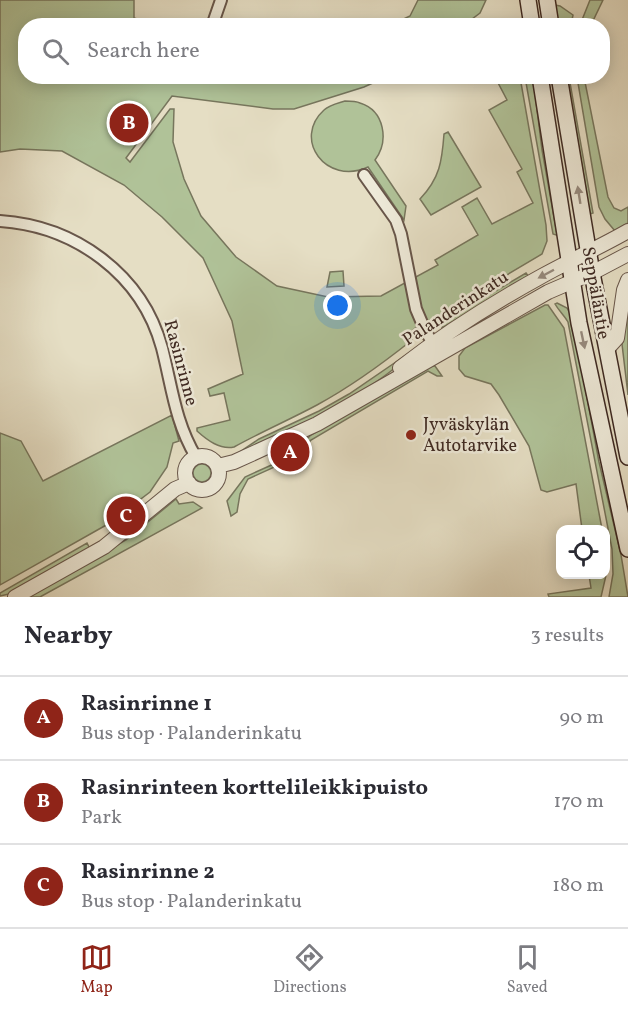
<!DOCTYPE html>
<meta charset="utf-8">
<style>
:root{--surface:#fff;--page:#f2f2f3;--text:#2b2b33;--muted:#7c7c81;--line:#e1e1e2;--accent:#8f2418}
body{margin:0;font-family:Vollkorn,serif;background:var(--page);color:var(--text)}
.controls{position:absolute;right:18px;bottom:18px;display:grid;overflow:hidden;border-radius:12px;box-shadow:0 3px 15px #0003}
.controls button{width:54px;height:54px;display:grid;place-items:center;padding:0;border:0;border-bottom:2px solid var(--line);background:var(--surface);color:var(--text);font:30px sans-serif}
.you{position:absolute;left:338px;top:306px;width:21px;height:21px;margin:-15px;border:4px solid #fff;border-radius:50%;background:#1a73e8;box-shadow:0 0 0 9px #1a73e833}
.badge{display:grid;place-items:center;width:39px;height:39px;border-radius:50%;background:var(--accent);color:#fff;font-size:20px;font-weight:700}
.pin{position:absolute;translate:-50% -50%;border:3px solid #fff;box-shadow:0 2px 6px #0006}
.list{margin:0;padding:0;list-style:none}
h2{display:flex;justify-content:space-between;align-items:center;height:78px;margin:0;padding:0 24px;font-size:26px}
h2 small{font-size:20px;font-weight:400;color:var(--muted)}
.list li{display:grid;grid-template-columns:39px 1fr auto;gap:18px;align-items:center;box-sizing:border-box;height:84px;padding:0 24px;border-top:2px solid var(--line)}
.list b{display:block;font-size:22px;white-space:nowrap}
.list p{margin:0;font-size:20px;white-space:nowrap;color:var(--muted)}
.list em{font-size:20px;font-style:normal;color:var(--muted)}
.icon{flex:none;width:33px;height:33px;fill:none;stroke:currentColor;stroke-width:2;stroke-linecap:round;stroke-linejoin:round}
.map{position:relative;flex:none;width:628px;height:597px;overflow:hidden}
.search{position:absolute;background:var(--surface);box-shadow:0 3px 15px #0003;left:18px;right:18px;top:18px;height:66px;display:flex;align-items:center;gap:15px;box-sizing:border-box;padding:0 21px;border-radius:24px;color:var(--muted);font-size:22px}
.sheet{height:330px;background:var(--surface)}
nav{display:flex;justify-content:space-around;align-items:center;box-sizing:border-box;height:84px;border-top:2px solid var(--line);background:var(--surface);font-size:16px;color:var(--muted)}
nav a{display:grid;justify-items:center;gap:3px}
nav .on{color:var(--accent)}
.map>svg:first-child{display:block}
.green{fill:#b0c298;stroke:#77765d;stroke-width:1.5}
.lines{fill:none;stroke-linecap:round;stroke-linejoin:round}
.minor-casing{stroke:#68564a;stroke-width:14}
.tertiary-casing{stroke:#68564a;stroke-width:16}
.secondary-casing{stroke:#3e2922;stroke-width:18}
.minor{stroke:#eeead9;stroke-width:10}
.tertiary{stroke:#eeead9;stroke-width:14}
.secondary{stroke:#eeead9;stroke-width:15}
.oneway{fill:#968a7e}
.poi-dot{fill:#8f2418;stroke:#eeead9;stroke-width:2}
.labels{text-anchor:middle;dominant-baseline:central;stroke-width:5;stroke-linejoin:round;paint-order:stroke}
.street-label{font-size:18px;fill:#3e2922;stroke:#eeead9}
.poi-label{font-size:18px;fill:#3e2922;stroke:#eeead9;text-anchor:start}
</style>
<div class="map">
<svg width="628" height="597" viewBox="0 0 628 597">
<rect width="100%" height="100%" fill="#e5dec4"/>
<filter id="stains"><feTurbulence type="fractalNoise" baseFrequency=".00333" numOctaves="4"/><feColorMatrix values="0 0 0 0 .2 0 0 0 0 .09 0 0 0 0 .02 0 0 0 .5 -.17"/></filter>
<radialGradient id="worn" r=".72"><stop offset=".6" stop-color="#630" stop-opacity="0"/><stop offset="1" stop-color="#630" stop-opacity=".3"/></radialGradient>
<path class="green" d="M0 0H134V18L156 25 26 26V76L386 77 364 87 294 109H273L172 96 126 158 130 162 170 109H174L173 142 184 179 201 216 236 257 277 286 328 297 381 296 438 265 435 260 478 235 462 207 477 198 492 224 533 203 517 172 522 169 489 110 507 100 495 77H520L546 225 547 241 542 254 458 304 429 325 425 319 412 331V340C382 364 350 387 317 405 289 420 261 432 234 447 220 450 207 440 197 431V428L230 420 224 393 210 396 208 389 243 374 232 321 203 258 162 217 124 185 62 151 20 149 0 152Z
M418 0H486L480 13 464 25H391L410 16Z
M590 0H603L591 25H580Z
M555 5 560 6 573 15 571 25H558Z
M525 77H533L542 150 557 234 556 235 553 234Z
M567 77H569L593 213 590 214Z
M577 77H584L608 197 614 208 621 211 628 207V223L615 231 605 219 599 207Z
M345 101C350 101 356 101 360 103 385 111 389 141 375 160L406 206 404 220 368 167C326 186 292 139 324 110 329 105 339 103 345 101Z
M448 132 481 187 431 215 420 199C440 178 442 161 444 134Z
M343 271 344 286 327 287 330 272Z
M526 273 529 277 442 328 443 322Z
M557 303 567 308 572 317 599 462 621 555 628 597H609L613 574 612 549 568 322C564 315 559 311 555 304Z
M545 305H548L564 328 602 529H582L576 484 547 492 541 490 529 446 499 395 491 384 465 376 459 369V356L465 348Z
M628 309V395L622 344Z
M409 353C398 367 385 376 370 386 329 415 284 433 238 453L259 439 319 411 349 394Z
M428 366H435L442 376H437L428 371 311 440 303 449 301 455 248 479 240 494 237 512 231 516 227 501 245 477 296 454 300 450V445L311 435Z
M172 415 179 441 173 443 167 467 150 492 108 524 0 585V433L21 441 43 481Z
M193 473a9 9 0 1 1 18 0a9 9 0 1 1-18 0Z
M176 499 179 504 193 502 202 508 40 597H28L126 540Z
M87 543 90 549 9 594 0 596V593Z
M606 551 607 571 601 597H549L548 594 591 588 589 575 606 574Z"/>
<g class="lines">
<defs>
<path id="minor" d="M212 26 221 0
M364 175 396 220 401 234 416 309 425 330 436 349
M0 221C75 226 142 274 162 348 172 387 175 422 196 457"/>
<path id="tertiary" d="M607 349 617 338 624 290 628 280
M400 368C445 333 493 303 542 276 571 260 600 247 628 231
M185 473a17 17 0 1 1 34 0a17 17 0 1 1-34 0Z
M218 466 234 462 317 424 548 292 592 273 628 254
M15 597 104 547 175 489 189 483"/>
<path id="secondary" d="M528 0 532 26
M547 0 551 26
M540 76 579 323 628 549
M559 76 592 273 628 457"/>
</defs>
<use href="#minor" class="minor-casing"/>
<use href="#tertiary" class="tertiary-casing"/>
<use href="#secondary" class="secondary-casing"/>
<use href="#minor" class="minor"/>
<use href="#tertiary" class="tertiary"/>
<use href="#secondary" class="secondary"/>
</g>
<defs><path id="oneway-solid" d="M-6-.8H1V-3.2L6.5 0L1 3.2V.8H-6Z" transform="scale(1.5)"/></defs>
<g class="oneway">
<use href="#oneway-solid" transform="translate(579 195) rotate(-99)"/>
<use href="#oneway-solid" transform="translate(546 274) rotate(152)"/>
<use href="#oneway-solid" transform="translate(583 340) rotate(78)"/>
</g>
<circle class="poi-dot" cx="411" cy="435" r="6"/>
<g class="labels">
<g class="street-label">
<text transform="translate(595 293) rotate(80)">Seppäläntie</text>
<text transform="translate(456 309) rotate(-33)">Palanderinkatu</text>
<text transform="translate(180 363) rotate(75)">Rasinrinne</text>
</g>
<g class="poi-label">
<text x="423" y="425">Jyväskylän<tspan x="423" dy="21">Autotarvike</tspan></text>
</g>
</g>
<rect width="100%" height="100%" filter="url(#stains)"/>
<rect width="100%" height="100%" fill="url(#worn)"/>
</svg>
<div class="controls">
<button><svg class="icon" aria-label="locate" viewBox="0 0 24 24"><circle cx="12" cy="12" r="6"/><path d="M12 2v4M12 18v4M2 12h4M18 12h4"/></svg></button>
</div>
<div class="you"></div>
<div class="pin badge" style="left:290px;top:452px">A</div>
<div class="pin badge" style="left:129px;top:123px">B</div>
<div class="pin badge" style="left:126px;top:516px">C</div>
<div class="search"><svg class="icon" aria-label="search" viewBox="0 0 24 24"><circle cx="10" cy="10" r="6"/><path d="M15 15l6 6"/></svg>Search here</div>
</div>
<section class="sheet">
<h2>Nearby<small>3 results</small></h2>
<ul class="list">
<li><span class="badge">A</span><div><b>Rasinrinne 1</b><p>Bus stop · Palanderinkatu</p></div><em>90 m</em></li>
<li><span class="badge">B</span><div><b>Rasinrinteen korttelileikkipuisto</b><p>Park</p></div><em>170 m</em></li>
<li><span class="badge">C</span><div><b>Rasinrinne 2</b><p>Bus stop · Palanderinkatu</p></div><em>180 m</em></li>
</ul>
</section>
<nav>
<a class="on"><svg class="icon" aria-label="map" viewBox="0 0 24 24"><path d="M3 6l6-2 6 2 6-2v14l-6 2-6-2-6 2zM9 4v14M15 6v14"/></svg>Map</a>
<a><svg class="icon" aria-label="directions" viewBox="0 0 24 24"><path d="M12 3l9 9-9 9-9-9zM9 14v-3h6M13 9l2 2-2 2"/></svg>Directions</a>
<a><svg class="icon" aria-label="saved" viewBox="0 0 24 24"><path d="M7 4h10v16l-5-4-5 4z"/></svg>Saved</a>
</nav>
